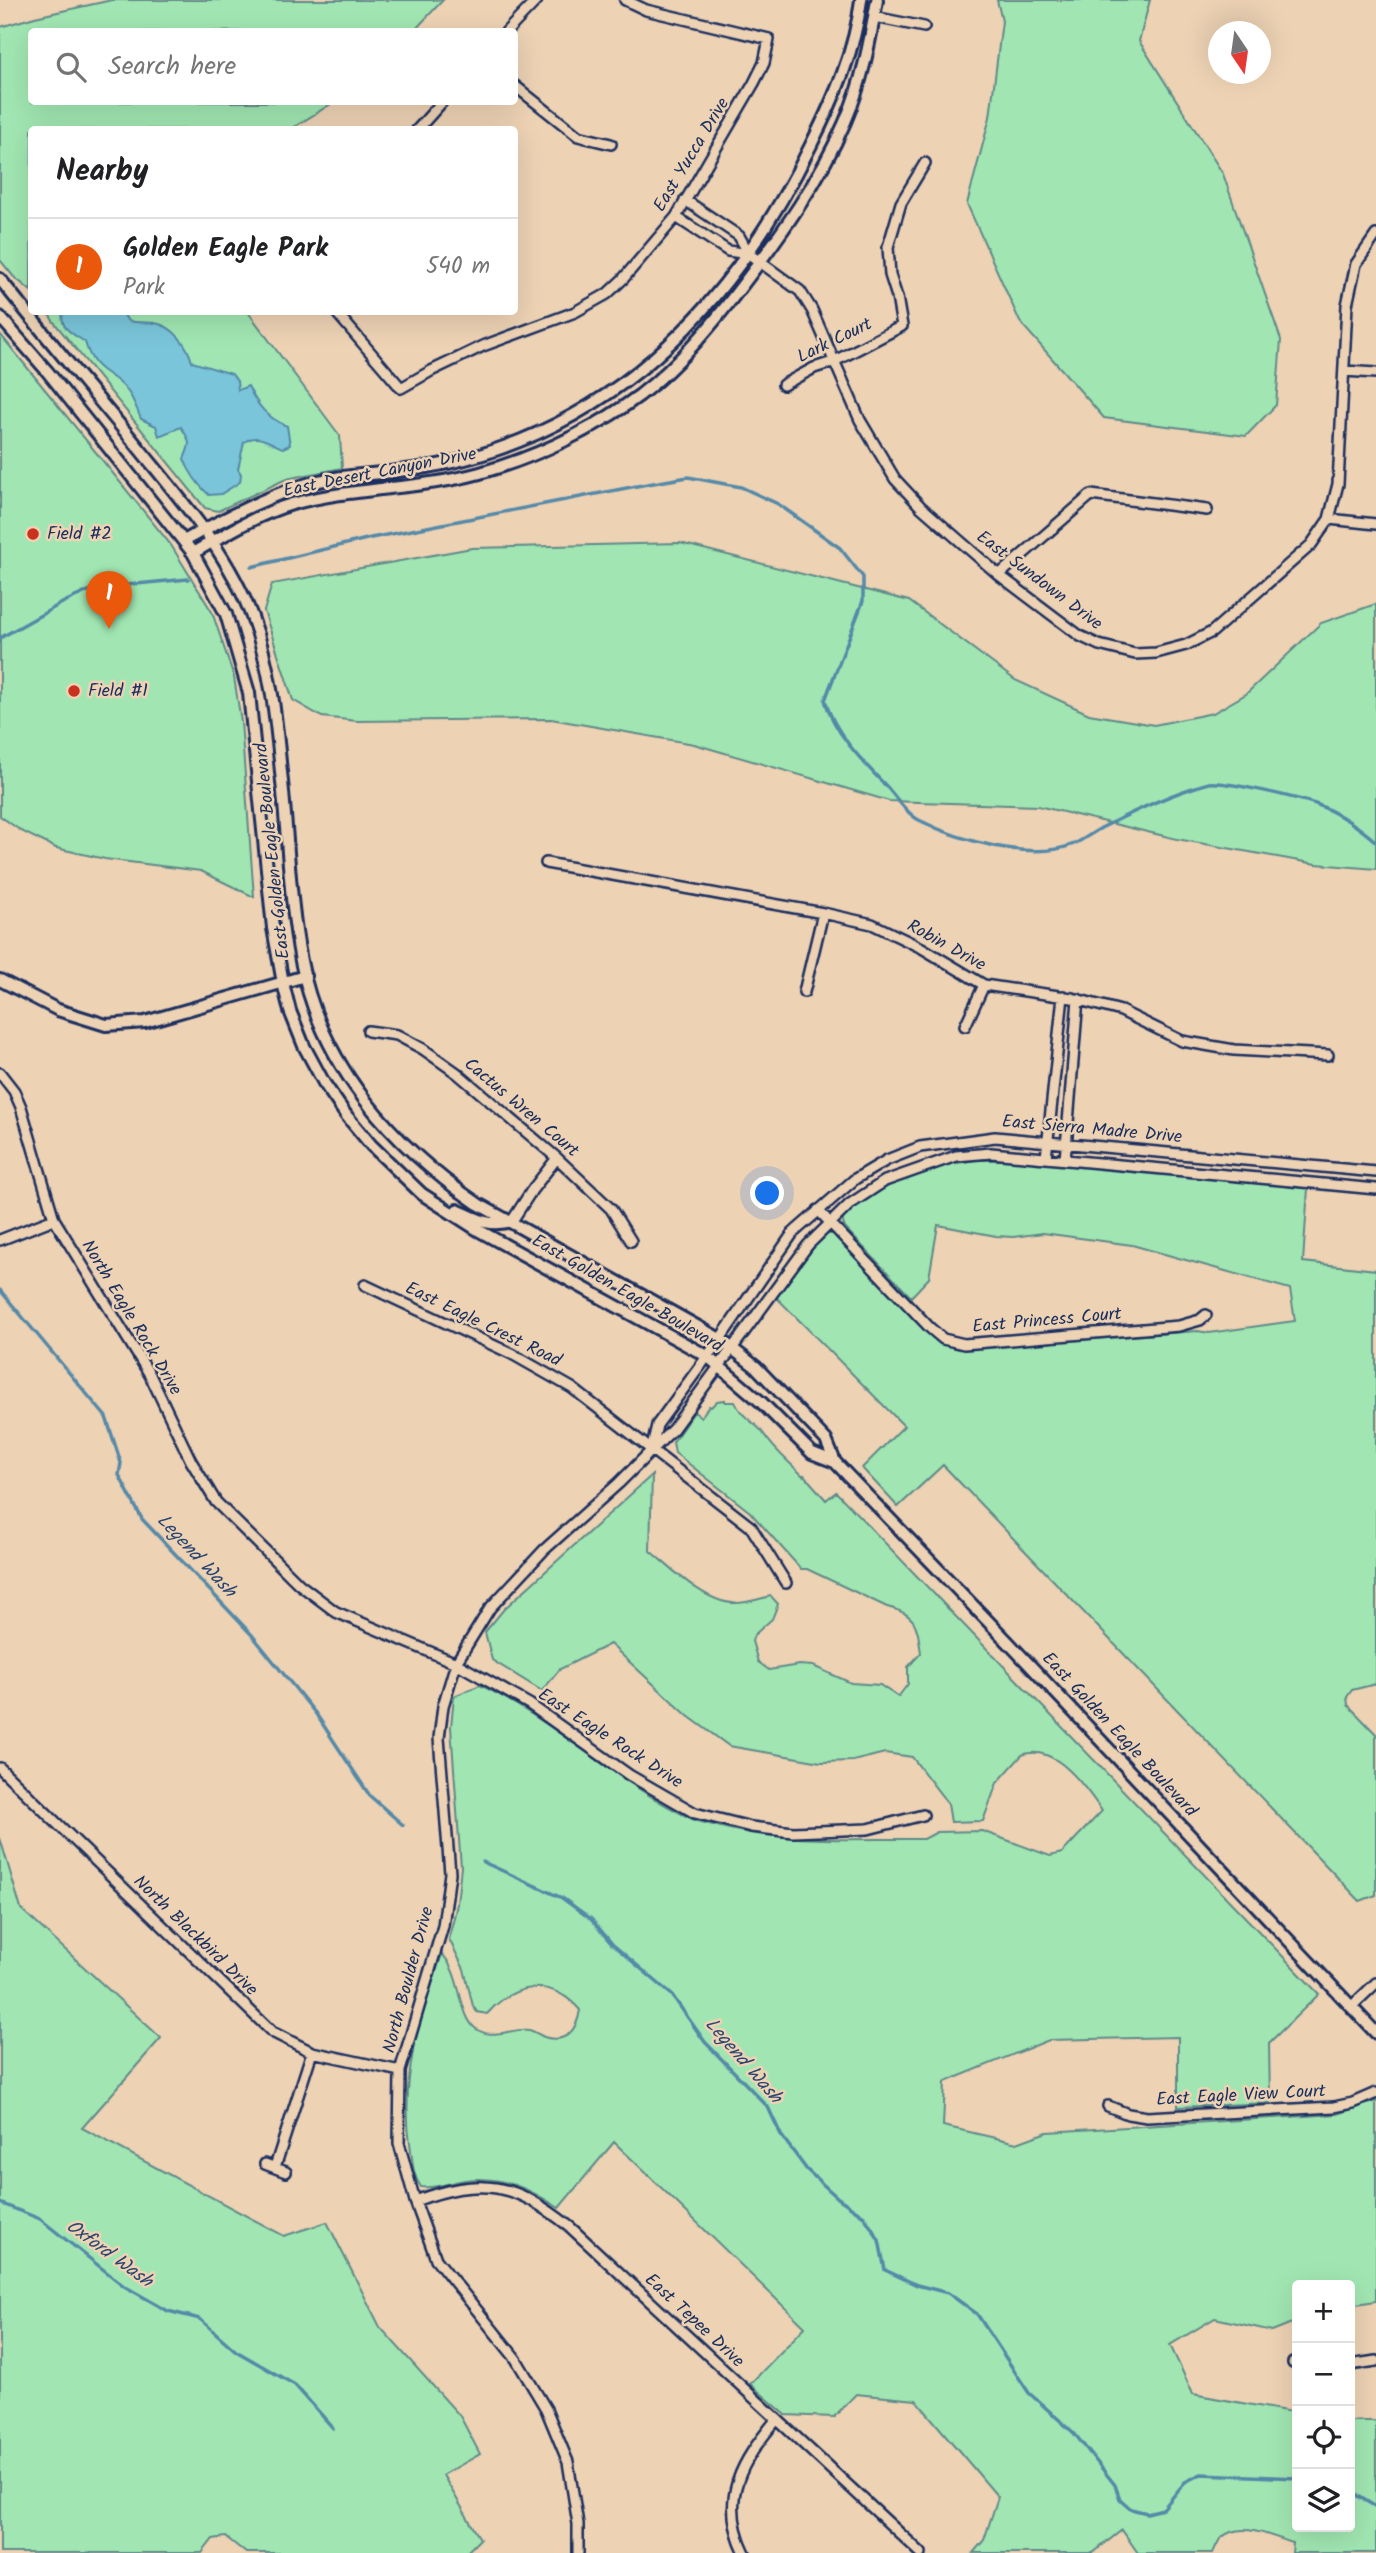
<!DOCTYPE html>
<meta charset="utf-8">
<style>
:root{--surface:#fff;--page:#f6f6f6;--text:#202124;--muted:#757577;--line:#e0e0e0;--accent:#ea580c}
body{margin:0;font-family:Kalam,sans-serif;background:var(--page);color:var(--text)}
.controls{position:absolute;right:21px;bottom:21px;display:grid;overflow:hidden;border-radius:7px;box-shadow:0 7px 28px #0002}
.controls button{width:63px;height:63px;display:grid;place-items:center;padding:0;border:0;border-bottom:2px solid var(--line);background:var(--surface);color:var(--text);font:35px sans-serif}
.compass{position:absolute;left:1208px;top:21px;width:63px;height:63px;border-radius:50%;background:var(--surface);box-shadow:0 7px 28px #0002;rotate:167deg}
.you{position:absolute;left:768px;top:1194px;width:24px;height:24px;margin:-18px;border:5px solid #fff;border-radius:50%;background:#1a73e8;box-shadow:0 0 0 10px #1a73e833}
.badge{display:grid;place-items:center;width:46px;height:46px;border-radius:50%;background:var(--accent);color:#fff;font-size:23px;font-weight:700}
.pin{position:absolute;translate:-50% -58px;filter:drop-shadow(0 2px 4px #0008)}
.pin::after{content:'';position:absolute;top:37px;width:24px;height:21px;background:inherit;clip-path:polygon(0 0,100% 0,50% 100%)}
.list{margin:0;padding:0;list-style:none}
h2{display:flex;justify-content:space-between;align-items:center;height:91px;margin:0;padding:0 28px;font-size:30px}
h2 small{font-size:23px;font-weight:400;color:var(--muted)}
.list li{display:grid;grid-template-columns:46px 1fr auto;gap:21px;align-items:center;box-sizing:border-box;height:98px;padding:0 28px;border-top:2px solid var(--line)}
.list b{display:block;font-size:26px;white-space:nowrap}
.list p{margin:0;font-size:23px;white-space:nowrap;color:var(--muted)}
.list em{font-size:23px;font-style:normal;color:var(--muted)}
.icon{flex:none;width:38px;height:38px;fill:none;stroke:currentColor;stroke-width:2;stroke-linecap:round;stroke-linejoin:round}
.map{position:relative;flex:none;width:1376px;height:2553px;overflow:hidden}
.search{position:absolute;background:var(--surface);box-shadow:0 7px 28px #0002;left:28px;top:28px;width:490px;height:77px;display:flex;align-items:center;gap:18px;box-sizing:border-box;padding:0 24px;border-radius:7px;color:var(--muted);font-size:26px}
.panel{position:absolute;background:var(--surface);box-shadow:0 7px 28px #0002;left:28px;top:126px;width:490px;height:189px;border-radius:7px}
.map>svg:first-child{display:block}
.green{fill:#a1e6b2;stroke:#5e8a88;stroke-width:2}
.water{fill:#7ac5da;stroke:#5489a8;stroke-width:2}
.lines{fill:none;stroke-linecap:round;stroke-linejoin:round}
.stream{stroke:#5489a8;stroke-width:3.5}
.minor-casing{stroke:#1b2f5e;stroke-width:14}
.tertiary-casing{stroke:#1b2f5e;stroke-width:16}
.minor{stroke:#edd2b4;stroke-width:9}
.tertiary{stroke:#edd2b4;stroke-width:10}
.poi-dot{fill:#c8321e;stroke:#edd2b4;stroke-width:2.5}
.labels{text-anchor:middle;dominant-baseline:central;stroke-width:5;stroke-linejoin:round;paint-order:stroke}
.street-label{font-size:18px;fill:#1b2f5e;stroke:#edd2b4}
.poi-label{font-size:18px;fill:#1b2f5e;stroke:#edd2b4;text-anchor:start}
.water-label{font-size:19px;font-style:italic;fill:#294671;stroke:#edd2b4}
</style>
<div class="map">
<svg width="1376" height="2553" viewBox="0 0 1376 2553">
<rect width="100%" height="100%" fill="#edd2b4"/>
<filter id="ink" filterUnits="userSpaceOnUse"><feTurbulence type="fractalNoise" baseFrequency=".0143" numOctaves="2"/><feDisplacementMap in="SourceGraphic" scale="14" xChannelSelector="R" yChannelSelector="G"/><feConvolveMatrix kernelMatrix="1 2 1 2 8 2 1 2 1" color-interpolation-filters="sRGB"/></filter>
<g filter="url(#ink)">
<path class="green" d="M112 0H443L414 31 32 32V102H334L291 129 32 130 31 291 13 276 0 260V27L35 17Z
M997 0H1150L1139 41 1223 174 1281 340 1276 405 1246 436 1104 418 1020 322 967 204 990 117 1002 21Z
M48 312H248L340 436 342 468 286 479 218 511 205 508 53 321Z
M0 334 171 545 212 612 234 677 241 722 254 897 201 871 105 859 56 848 21 831 0 816Z
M680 543 909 601 1015 680 1089 714 1154 725 1213 713 1246 694 1321 623 1376 604V869L1316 864 1177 839 1038 806 889 801 694 744 551 719 357 721 322 717 293 700 264 611 272 584 472 548Z
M974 1160H1012L1308 1188 1303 1262 1376 1270V1684L1352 1690 1347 1697 1348 1705 1376 1734V1895L1360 1901 943 1465 898 1507 862 1468 904 1426 776 1297 824 1234H835L934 1338 952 1346 969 1348 1198 1331 1209 1333 1295 1321 1290 1289 1132 1245 1043 1233 1013 1237 996 1236 938 1225 929 1278 911 1297 845 1228C843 1223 842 1222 844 1217 851 1200 917 1172 935 1167 948 1164 961 1163 974 1160Z
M725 1400V1402H735C741 1417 755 1422 763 1433 774 1450 788 1461 803 1476L804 1475 826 1500 836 1492 1319 1994 1269 2043 1270 2103 1178 2107V2037L1049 2040 945 2082 943 2126 1017 2143 1047 2132 1338 2114 1376 2101V2301L1350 2305V2285H1297V2321L1272 2331 1215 2318 1170 2345 1193 2394 1297 2413V2527H1350V2421H1376V2553H1292L1293 2543C1272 2537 1241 2520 1221 2538 1218 2541 1215 2549 1213 2553H1138L1122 2530 1093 2553H973L984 2540 998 2497 916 2400 856 2394 834 2417 786 2415 750 2384 805 2327 614 2142 559 2208C530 2189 501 2175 465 2180 451 2182 436 2189 421 2187 413 2176 413 2164 411 2151 399 2076 419 2023 442 1954 461 1973 459 2015 475 2028 491 2041 511 2028 529 2030 534 2031 539 2035 544 2037 566 2044 577 2030 580 2010 551 1977 514 1983 487 2014L477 2012 473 2006 464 1969 449 1939 457 1904 461 1867 451 1727 454 1696 480 1685C556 1721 616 1783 692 1819 700 1822 709 1824 717 1826 784 1844 856 1838 924 1839L937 1832 982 1831 1050 1856 1062 1853 1102 1811C1086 1788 1055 1742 1022 1755L997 1783 983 1821 951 1822 948 1804 912 1757 885 1753 853 1761 821 1762 729 1746 688 1716 610 1644 560 1669 542 1691 492 1660 485 1632 504 1609 652 1475 650 1551C671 1568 705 1602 733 1603 745 1604 759 1599 771 1596L778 1604 772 1619 754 1635 752 1641 758 1662 769 1670 799 1665 813 1666 851 1683 880 1685 898 1697 908 1684V1667L921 1653C917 1625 917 1614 887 1607L807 1569H801L750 1512 675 1453 673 1442 694 1412 701 1417 709 1406 711 1407 717 1401Z
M0 1838 21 1909 161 2038 82 2128 284 2236 327 2222 380 2327 460 2416 480 2454 443 2475 480 2539 466 2553H246L226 2537 213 2539 202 2553H0Z"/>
<path class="water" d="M63 312H122L128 321C138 323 146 322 155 323 174 326 188 346 192 362L232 374 237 381 238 390 248 386C257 405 267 418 287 426L290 445 283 448C269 443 258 432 244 442L238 469 241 474 240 482 221 494 209 495C197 484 190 474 184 459 191 443 191 442 181 427L159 436 156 426 141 419C136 408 134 398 125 388 107 369 94 373 85 342 74 334 59 329 63 312Z"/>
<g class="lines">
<path class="stream" d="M251 567 371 538 642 485 688 477 741 487 778 504 840 548 863 577V601L825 700C834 733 863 762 886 786 896 797 907 814 919 820 958 840 1032 862 1074 844 1083 840 1092 833 1101 828 1135 811 1172 793 1209 783 1223 780 1302 799 1318 805 1338 813 1361 828 1376 842
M0 638 64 602 95 588 188 579
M0 1290 106 1417 121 1463 119 1475 142 1519 252 1635 316 1714 370 1796 403 1825
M483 1862 562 1898 591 1919 612 1944 672 1995 705 2042 768 2107 781 2135 807 2170 838 2198 864 2216 879 2240 885 2270 917 2285 948 2293 977 2314 1029 2393 1074 2433 1115 2485 1120 2499 1131 2509 1147 2513 1163 2509 1185 2482 1201 2474 1297 2478
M0 2203 40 2219 124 2286 168 2311 200 2319 236 2351 295 2385 333 2428
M1350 2491 1376 2507"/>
<defs>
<path id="minor" d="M874 17 924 27
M506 32 537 0
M514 85 578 136 611 144
M417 130 442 102
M685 200 739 236 749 254 800 291 812 310 860 420 895 479 921 507 999 575 1080 636 1099 645 1135 654 1156 653 1186 645 1212 632 1311 545 1329 519 1338 484 1347 305 1356 264 1376 235
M676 217 728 251 749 254
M336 312 401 388 431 371 483 346 575 312 607 294 623 279 676 217 754 83 764 63 769 39 646 10 625 0
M1344 371 1376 373
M783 385 814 368 833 362 902 326 897 297 890 275 888 247 901 203 925 163
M1329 519 1376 524
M999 575 1091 495 1207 510
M546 863 823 913 872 924 922 948 984 985 1072 998 1121 1011 1182 1041 1234 1050 1328 1055
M804 992 823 913
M965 1026 984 985
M368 1031 397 1035 423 1049 457 1073 557 1158 611 1209 631 1241
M0 1073 14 1091 21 1107 54 1219 150 1375 191 1461 216 1502 299 1584 336 1612 456 1663 529 1704 629 1775 695 1813 751 1827 793 1832 868 1829 923 1815
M1046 1158 1063 996
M1065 1160 1078 999
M818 1210 930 1328 943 1339 964 1344 1179 1326 1200 1320 1206 1315
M512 1221 532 1190 557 1158
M0 1240 54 1219
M365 1285 512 1354 572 1388 751 1527 786 1583
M652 1448 657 1425 720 1339 793 1233 855 1179 887 1160 920 1147 995 1137 1376 1172
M0 1768 272 2032 312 2052 400 2071
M1351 2007 1376 1983
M1108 2106 1128 2114 1147 2117 1334 2107 1353 2103 1376 2093
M265 2164 286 2172
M275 2167 312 2052
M415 2201C482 2176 515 2183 570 2227L921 2553
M1293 2363 1297 2365
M1350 2365 1376 2361
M578 2553V2524L568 2462 546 2409 516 2359 436 2259 415 2201 399 2143 400 2071 443 1926 450 1873 439 1738 443 1706 456 1663 490 1608 544 1550 619 1483 673 1429 808 1245 850 1204 885 1181 956 1156 991 1153 1376 1189
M745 2553C718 2498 742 2461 777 2419"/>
<path id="tertiary" d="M0 279C45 336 92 391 138 447 181 500 228 552 252 617 271 667 276 719 281 772 288 835 289 899 301 961 321 1066 393 1146 478 1204L720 1339 756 1367 826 1440 835 1462 1008 1642 1376 2033
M0 317 47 371 193 553 226 614 249 693 273 928 283 983 290 1011 304 1046 324 1083 346 1115 371 1145 422 1194 478 1230 707 1356 761 1402 812 1453 835 1462
M184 541C220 520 279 490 319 481 345 475 372 475 398 471 433 467 468 460 501 448 647 396 745 280 811 145 834 99 855 51 861 0
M193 553C224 535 258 514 292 504 354 487 418 490 480 473 536 457 593 430 640 395 681 363 713 324 744 283 782 233 820 180 845 122 862 83 870 42 877 0
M0 980 58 1010 106 1025 145 1022 305 976
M457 1210C479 1220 488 1227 512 1221"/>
</defs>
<use href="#minor" class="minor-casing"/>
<use href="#tertiary" class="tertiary-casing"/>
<use href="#minor" class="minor"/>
<use href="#tertiary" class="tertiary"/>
</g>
</g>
<g class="poi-dot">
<circle cx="33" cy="534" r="7"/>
<circle cx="74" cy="691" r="7"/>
</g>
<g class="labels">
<g class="street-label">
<text transform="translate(692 155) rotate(-59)">East Yucca Drive</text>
<text transform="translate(835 341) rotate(-26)">Lark Court</text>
<text transform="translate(380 473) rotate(-11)">East Desert Canyon Drive</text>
<text transform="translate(1039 581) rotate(37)">East Sundown Drive</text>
<text transform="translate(273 851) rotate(-96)">East Golden Eagle Boulevard</text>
<text transform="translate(946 946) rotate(29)">Robin Drive</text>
<text transform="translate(521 1108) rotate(40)">Cactus Wren Court</text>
<text transform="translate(1092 1130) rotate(5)">East Sierra Madre Drive</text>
<text transform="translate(627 1294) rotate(30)">East Golden Eagle Boulevard</text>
<text transform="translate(131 1318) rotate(59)">North Eagle Rock Drive</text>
<text transform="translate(1047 1321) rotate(-5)">East Princess Court</text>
<text transform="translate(483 1325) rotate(26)">East Eagle Crest Road</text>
<text transform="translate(1119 1735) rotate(47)">East Golden Eagle Boulevard</text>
<text transform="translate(610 1739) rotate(33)">East Eagle Rock Drive</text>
<text transform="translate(195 1936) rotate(44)">North Blackbird Drive</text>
<text transform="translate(409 1980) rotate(-75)">North Boulder Drive</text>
<text transform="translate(1241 2096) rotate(-3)">East Eagle View Court</text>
<text transform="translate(694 2321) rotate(43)">East Tepee Drive</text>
</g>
<g class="poi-label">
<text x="47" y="534">Field #2</text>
<text x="88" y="691">Field #1</text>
</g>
<g class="water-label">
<text transform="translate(196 1556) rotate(47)">Legend Wash</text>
<text transform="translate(743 2061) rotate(49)">Legend Wash</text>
<text transform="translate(109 2254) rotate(36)">Oxford Wash</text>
</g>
</g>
</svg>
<div class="controls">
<button>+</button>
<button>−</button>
<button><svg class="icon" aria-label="locate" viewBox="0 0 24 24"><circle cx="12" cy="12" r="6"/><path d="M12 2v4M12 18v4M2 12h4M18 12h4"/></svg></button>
<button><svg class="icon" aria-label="layers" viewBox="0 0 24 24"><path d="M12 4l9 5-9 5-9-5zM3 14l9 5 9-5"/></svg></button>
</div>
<svg class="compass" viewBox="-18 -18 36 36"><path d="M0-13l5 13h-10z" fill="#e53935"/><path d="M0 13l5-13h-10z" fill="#757577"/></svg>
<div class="you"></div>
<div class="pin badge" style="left:109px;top:629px">1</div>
<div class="search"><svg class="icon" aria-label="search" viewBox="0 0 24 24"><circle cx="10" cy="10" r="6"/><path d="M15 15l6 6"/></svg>Search here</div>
<section class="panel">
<h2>Nearby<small></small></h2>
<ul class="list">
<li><span class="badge">1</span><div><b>Golden Eagle Park</b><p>Park</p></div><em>540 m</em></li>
</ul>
</section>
</div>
